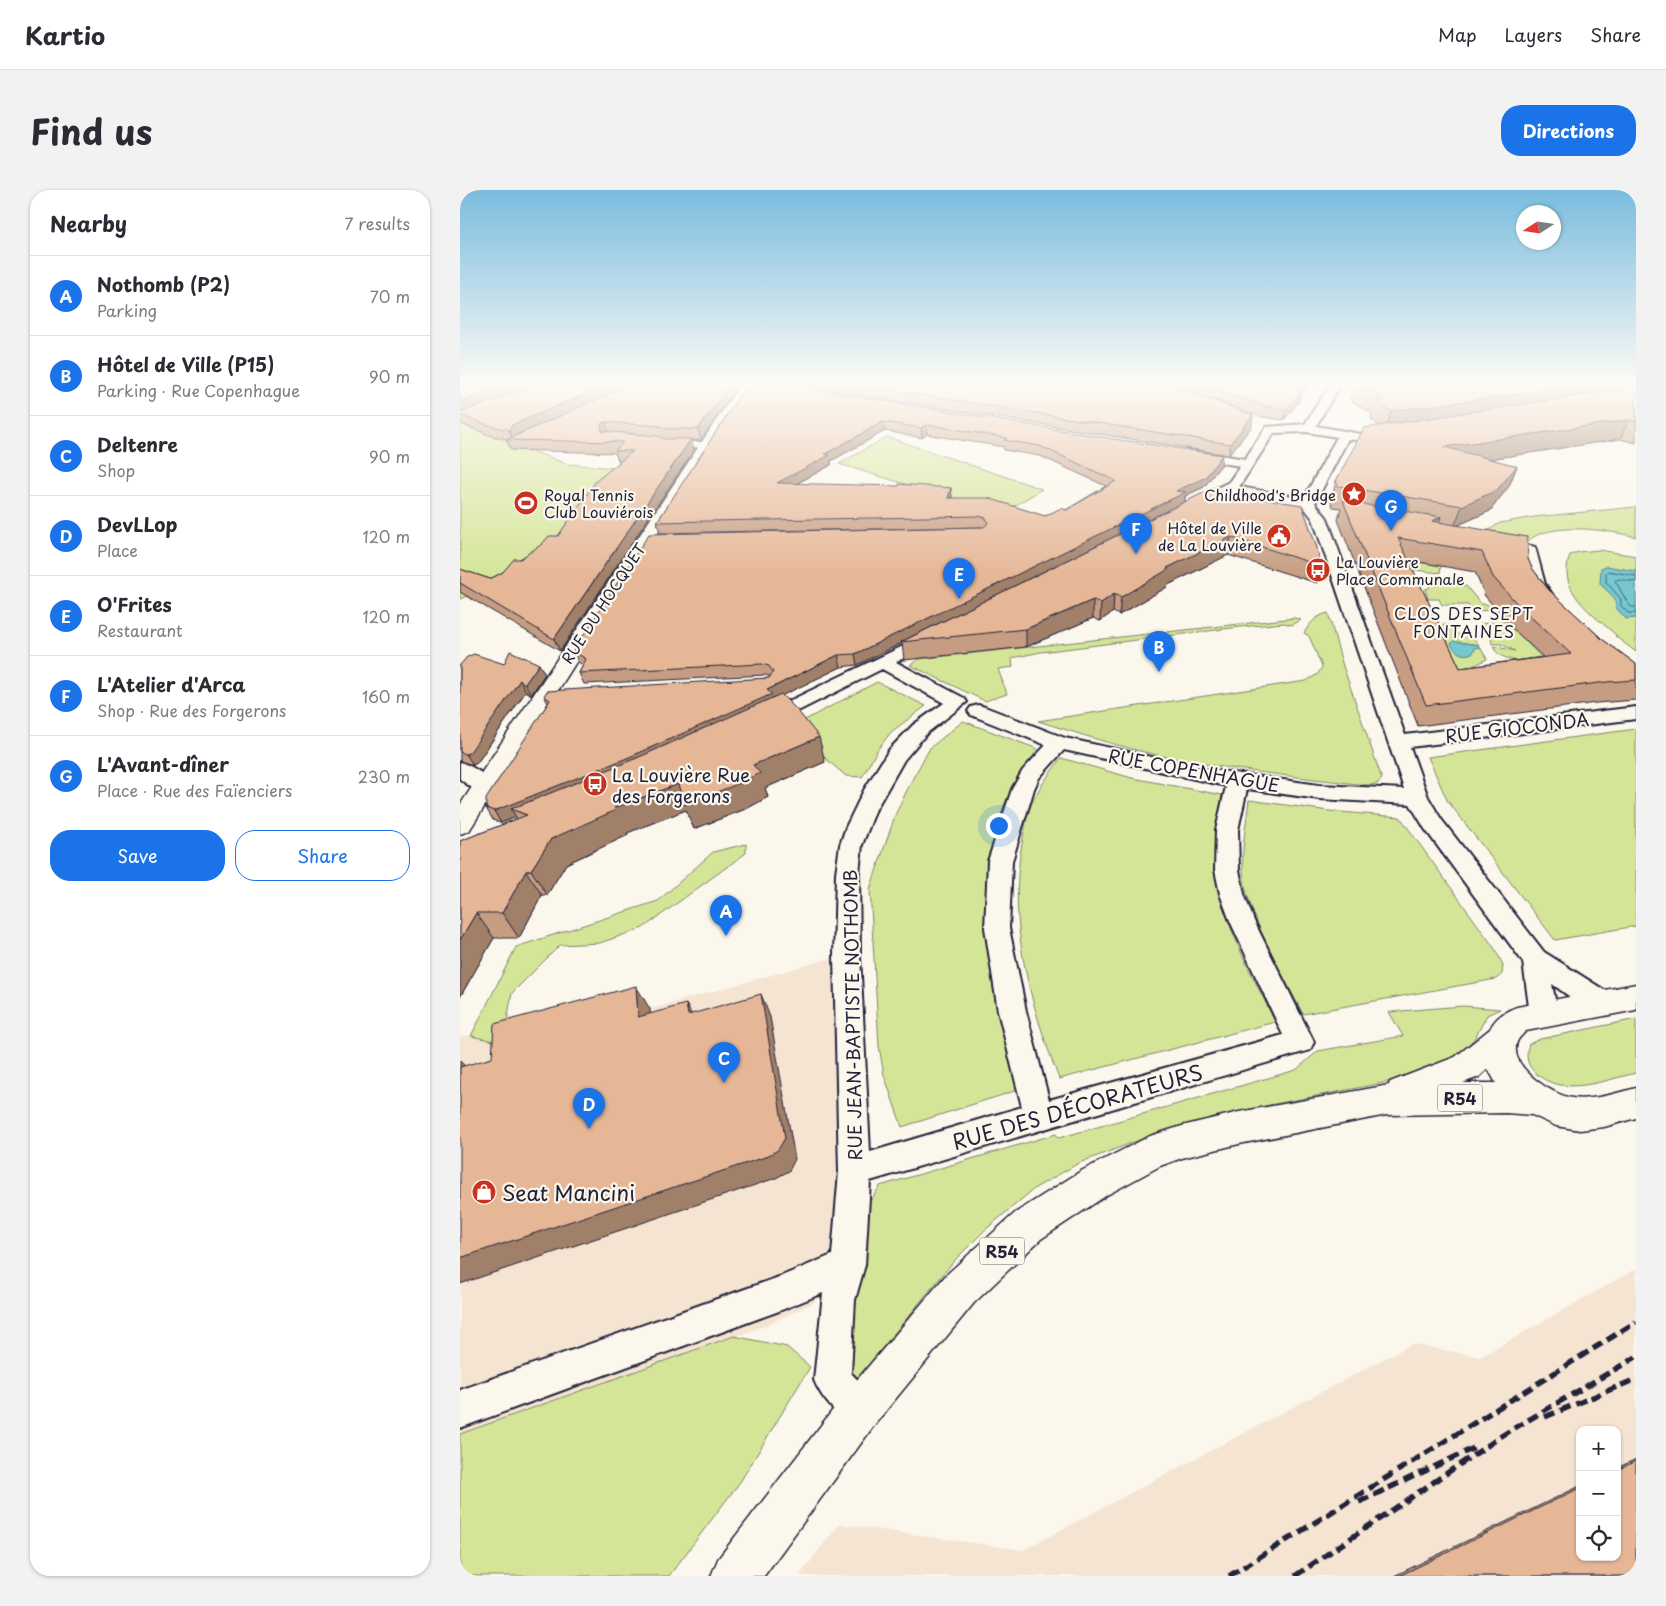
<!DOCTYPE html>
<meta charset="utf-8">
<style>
:root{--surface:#fff;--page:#f2f2f3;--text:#2b2b33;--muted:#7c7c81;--line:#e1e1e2;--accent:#1a73e8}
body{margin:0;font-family:"Playpen Sans",sans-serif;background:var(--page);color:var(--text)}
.controls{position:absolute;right:15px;bottom:15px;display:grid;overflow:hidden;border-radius:10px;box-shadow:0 1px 4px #0004}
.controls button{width:45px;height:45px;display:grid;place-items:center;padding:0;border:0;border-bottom:1px solid var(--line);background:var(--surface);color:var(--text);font:25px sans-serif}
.compass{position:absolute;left:1056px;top:15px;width:45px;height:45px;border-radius:50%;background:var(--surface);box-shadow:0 1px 4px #0004;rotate:258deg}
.you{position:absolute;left:538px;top:635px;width:18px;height:18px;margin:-12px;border:4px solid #fff;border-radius:50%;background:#1a73e8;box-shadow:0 0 0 8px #1a73e833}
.badge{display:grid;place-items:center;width:32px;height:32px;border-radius:50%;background:var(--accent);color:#fff;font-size:16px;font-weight:700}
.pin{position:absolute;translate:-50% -41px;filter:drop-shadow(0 1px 2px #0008)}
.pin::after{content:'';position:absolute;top:26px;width:18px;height:15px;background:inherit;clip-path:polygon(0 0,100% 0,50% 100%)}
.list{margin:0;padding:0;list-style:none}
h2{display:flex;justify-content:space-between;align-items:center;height:65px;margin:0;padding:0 20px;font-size:21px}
h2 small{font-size:16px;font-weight:400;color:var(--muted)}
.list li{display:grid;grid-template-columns:32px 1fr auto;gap:15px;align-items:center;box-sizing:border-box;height:80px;padding:0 20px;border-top:1px solid var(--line)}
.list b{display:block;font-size:19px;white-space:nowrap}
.list p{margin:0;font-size:16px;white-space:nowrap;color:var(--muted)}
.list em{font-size:16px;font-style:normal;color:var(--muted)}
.actions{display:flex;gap:10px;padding:15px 20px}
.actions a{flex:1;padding:11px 0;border:1px solid var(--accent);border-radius:20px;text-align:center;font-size:18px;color:var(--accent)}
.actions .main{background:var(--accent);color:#fff}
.icon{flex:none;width:28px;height:28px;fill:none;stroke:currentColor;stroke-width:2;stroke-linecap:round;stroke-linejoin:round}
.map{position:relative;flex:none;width:1176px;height:1386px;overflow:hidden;border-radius:20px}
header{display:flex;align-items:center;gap:30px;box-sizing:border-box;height:70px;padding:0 25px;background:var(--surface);border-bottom:1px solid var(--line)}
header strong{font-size:24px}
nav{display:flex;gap:28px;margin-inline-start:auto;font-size:18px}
.intro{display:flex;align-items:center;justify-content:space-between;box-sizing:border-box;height:120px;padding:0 30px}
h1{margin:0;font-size:35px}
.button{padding:12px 22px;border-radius:20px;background:var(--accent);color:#fff;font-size:18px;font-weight:700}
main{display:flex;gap:30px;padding:0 30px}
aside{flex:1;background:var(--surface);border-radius:20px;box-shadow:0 1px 4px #0004}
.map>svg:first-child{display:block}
.built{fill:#f5e4d2;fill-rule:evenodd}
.green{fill:#d5e598;stroke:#7c846a}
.water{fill:#76c7d0;stroke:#548594}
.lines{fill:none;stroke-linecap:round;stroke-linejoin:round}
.shore{stroke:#446477;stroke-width:1}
.pedestrian-casing{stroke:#22223b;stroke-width:3}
.minor-casing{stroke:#22223b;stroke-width:4}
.tertiary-casing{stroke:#22223b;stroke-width:3}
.primary-casing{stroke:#22223b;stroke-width:3}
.pedestrian{fill:#fbf7ec;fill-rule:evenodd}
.minor{fill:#fbf7ec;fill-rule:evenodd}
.tertiary{fill:#fbf7ec;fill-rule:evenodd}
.primary{fill:#fbf7ec;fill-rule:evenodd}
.rail{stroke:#22223b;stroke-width:5.5;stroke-dasharray:11 5.5;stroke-linecap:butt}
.wall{fill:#c69d82;stroke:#22223b;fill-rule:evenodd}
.shaded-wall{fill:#a1806a;stroke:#22223b}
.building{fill:#e6b797;stroke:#22223b;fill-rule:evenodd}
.labels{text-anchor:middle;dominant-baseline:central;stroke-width:4.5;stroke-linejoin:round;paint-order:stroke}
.far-poi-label{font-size:15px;fill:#22223b;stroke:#fbf7ec;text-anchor:start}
.far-street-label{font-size:15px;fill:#22223b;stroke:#fbf7ec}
.far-neighbourhood-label{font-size:16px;letter-spacing:1px;fill:#22223b;stroke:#fbf7ec}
.shield{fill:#fbf7ec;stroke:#636270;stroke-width:1}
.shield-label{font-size:16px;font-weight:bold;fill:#22223b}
.street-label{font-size:18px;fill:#22223b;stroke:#fbf7ec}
.poi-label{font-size:18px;fill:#22223b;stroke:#fbf7ec;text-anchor:start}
.near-street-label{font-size:21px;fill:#22223b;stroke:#fbf7ec}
.near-poi-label{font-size:21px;fill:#22223b;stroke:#fbf7ec;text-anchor:start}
</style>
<header>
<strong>Kartio</strong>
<nav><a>Map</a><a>Layers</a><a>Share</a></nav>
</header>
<div class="intro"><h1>Find us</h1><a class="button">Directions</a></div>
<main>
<aside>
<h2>Nearby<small>7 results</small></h2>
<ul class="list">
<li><span class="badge">A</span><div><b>Nothomb (P2)</b><p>Parking</p></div><em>70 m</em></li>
<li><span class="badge">B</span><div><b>Hôtel de Ville (P15)</b><p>Parking · Rue Copenhague</p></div><em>90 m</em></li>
<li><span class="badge">C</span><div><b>Deltenre</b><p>Shop</p></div><em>90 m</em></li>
<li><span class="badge">D</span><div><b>DevLLop</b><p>Place</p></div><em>120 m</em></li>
<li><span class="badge">E</span><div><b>O'Frites</b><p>Restaurant</p></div><em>120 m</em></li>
<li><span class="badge">F</span><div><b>L'Atelier d'Arca</b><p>Shop · Rue des Forgerons</p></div><em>160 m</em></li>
<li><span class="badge">G</span><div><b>L'Avant-dîner</b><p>Place · Rue des Faïenciers</p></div><em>230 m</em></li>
</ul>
<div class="actions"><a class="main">Save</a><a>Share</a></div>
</aside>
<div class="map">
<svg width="1176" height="1386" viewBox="0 0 1176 1386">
<rect width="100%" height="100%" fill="#fbf7ec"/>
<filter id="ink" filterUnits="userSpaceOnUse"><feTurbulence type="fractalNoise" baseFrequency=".02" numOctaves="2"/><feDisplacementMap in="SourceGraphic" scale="10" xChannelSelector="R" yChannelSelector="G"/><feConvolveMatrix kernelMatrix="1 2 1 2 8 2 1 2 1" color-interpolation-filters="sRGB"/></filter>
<g filter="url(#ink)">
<path class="built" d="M372 768 378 848 380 1027 355 1112 302 1137 0 1244V846H11L58 856Z
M1176 1079V1386H339L379 1334 563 1360 952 1154 1020 1167ZM1120 1240H1157V1367H1120Z"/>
<path class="green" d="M0 234 107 274 156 278 118 334 18 401 0 409Z
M427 247 582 299 517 339 524 318 379 274Z
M1176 317V347C1149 340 1090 331 1068 351L1024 343 1040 333 1074 327Z
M1139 360 1176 366V462L1155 446H1157C1133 424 1096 401 1110 365L1118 362Z
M952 371 981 376 980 383 954 380 951 378Z
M977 392 1006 396 1021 414H1027L1032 420 1013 421 1008 415H982L979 409H968L965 399 969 398 971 394Z
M868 423 883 476 922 589 917 594 906 595C838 587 769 580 702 566 659 557 620 544 578 531L846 491 858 484 862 477 849 446 844 443C850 433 856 426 868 423Z
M835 428 841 430 832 435 824 433 780 437 581 462 552 468 553 477 538 479 547 504 525 511 450 475 459 469Z
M1046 431 1089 475C1074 473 1038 473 1033 456L1055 461 1041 454H1032L1030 443 1020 434Z
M964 435H988L999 445 1011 444 1019 455 1000 452 1012 463 1015 458 1020 457 1027 469 992 487Z
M417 492 466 516 431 542 418 559 402 587 386 586 366 569 341 532Z
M503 531 578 559 556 591 544 615 534 648 525 717 527 746 561 899 442 937 424 885 419 856 410 699 436 623 453 588 470 558Z
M1176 539V736L1095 750 987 610 968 567Z
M601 568 672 588 762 605C758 629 754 653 756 678 760 729 793 786 815 832L599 889C570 813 547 734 562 653 565 638 567 622 574 609 581 594 592 581 601 568Z
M789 610 869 621 940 627 1035 759 1043 775 1042 784 1036 789 843 824C824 787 791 731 784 690 780 664 786 636 789 610Z
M286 654V663L183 738 140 753 100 755 52 803 43 853 11 846 56 757 198 711 253 662Z
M1003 816 1040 819 1027 825 1015 848 996 868 938 890 799 917 727 935 687 947 619 973 575 998 525 1040 494 1071 386 1202V1162L408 1035 409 1013 420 996 596 944 599 948 836 880 858 861 943 846 929 822Z
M1176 829V883C1145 890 1105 907 1078 885 1067 877 1065 866 1069 854L1080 849Z
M274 1146 327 1157 350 1177 280 1292 209 1386H0V1244Z"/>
<path class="water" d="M1146 376 1176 381V428L1166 429 1156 418C1156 406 1148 402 1140 394L1141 378Z
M993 451 1018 455 1019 457 1015 458 1013 463C1001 467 997 463 991 454Z"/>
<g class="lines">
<path class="shore" d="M1176 386 1148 381 1146 383V392L1161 409V416L1168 423H1176
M1176 392 1158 389 1155 391C1160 398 1166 412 1171 417H1176"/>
<defs>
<path id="pedestrian" d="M247 252 250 253V257L210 258 205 255 210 252Z"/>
<path id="minor" d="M871 193H881L856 236 901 244 930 242 936 246C928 254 899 251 888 249L855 313 867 328 945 545 1176 517V529L950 557 968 607 981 629 1084 762 1152 805 1156 813 1152 821C1132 828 1109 805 1092 794L1098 824 1094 832 1084 835 1074 832 1070 824 1063 772 965 639 950 614 859 609 787 599 778 640 779 680 784 704 794 731 854 852 850 860 410 991 405 1075 395 1110 391 1183 413 1206 419 1219 413 1232 400 1238C380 1229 362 1210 354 1190L363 1103 319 1121 0 1238V1200L319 1087 372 1065 379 981 374 766 376 683 380 655 386 637 404 600 429 560 453 535 484 513 422 479 312 534 305 536 298 534 295 530 298 526 472 442 478 443 481 447 478 451 436 472 504 508 507 512 467 543 444 570 416 619 402 655 399 683 400 766 410 962 562 917 538 821 525 738 528 671 552 599 563 580 586 555 511 525 508 521 511 517 518 515 525 517 605 548 746 579 859 595 944 599 853 329 843 316 768 303 737 319H727L725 316 727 313 769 292 780 276 725 267 724 264 725 261 730 260 785 269 806 237 845 234ZM847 242 877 247 844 308 779 297 814 243ZM604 560 766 596 756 640 755 680 760 704 770 731 823 845 589 910 566 821 549 738 552 671 574 599 579 588Z
M1036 347 1075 357 1085 394 1096 410 1094 413H1082L1069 394 1063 363 1031 355 1028 352 1031 349Z
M0 572C12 576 29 586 36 597L33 602C19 606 11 597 0 589Z"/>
<path id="tertiary" d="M281 193H293L9 641 0 644V615Z"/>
<path id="primary" d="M1176 794V820L1066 841C1061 846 1056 850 1056 857 1053 879 1092 905 1112 908 1133 911 1156 903 1176 898V928L1144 937 1120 940 1096 936 1072 925 1046 923 927 925 779 954 722 968 700 976 647 1005 581 1049 514 1113 415 1234 304 1386H251L258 1369 385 1204 486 1085 555 1023 621 981 690 946 722 936 779 922 929 895 930 892 995 867 1030 839C1035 828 1045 821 1057 817ZM1028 879 1036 893H1003L1019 887Z"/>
</defs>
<use href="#pedestrian" class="pedestrian-casing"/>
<use href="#minor" class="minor-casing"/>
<use href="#tertiary" class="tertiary-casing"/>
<use href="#primary" class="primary-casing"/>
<use href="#pedestrian" class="pedestrian"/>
<use href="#minor" class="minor"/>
<use href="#tertiary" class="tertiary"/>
<use href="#primary" class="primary"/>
<path class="rail" d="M1085 1227 1176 1189
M899 1312 1016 1257
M769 1386 1176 1132
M835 1386 1046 1243 1176 1167"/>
</g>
<path class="wall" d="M0 193H280L241 250H231L234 260 100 461 0 402V379L30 389 43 382 60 369 98 346 159 272 155 263 51 260 46 250 47 249 32 246 2 234 0 230Z
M288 193 761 275 744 297 725 306V312L861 376 857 393 768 365 708 395 707 397 659 425 653 422 640 431 633 428 566 457 444 470 442 453 397 475 381 477 322 505 365 572 305 598 308 607 288 618 234 639 226 620 167 643 168 645 106 674 87 705H82L59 748H34L0 807V651L57 629 56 627 41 633 33 630 26 618 88 513 84 506 309 488 310 486 305 485 124 494 119 483 123 475 118 472 113 461 522 337 200 343 197 332ZM425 241 462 248 467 244 476 246 544 257V260L580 266 646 296 606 320 585 326 492 308 491 298 336 294 371 275V271Z
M326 193H705L792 236 769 265Z
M707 193H850L840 205 839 211 824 230 802 227Z
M894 193H1176V253L1160 249 1030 269 1057 276 1049 296 1030 321 998 335 1068 369 1072 378 1088 399 1142 449 1176 474V510L1136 513 958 536 878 330 881 318 873 317 871 312 876 291 919 235 911 230 912 224 890 210ZM1144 200 1152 201 1143 202ZM948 370 1015 382 1025 406 1051 437 1083 467 1000 478Z
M44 474 85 484 71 505 66 501 17 573 13 575 0 571V475Z
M1176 1269V1386H934L1120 1296V1367H1157V1278Z"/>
<path class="shaded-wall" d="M53 193H67L69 198 0 224V212Z
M151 193H177L56 245 53 250 49 240 52 235Z
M271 193H280L241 250 238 239Z
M844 193H850L840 205 839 211 824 230 826 220 838 201Z
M1143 193H1147L1140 210 926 240 931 221Z
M793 225 792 236 769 265 770 254Z
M1169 230 1160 249 978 277 984 257Z
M145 232 149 243 142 241 141 234Z
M423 232 425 241 371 271V275L319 303 317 293 365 264Z
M466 235 467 244 462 248 461 238Z
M231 249 234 260 100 461 94 449Z
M762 265 761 275 744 297 725 306V312L441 452 442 453 397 475 395 464 716 301Z
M1057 276 1049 296 1030 321 994 337 1002 316Z
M491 298 492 308H488Z
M981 327 975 346 972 331Z
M771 347 768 365 708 395 707 397 659 425 661 407 707 378Z
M654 404 653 422 640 431 641 413Z
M633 410V428L566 457V439Z
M378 465 381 477 313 510 64 624 51 619 56 627 41 633 34 621 307 500Z
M79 474 85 484 71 505 65 494Z
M60 490 66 501 17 573 13 575 6 564Z
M359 547 365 572 305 598 308 607 288 618 234 639 226 620 167 643 168 645 106 674 87 705 71 680 91 649 154 618 218 594 293 575Z
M66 681 82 705 59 748 42 723Z
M16 723 34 748 0 807V750Z
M176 796 190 819 192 851 178 827Z
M301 804 310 827 335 969 329 981 316 988 0 1094V1068Z
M226 814 239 838 228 825Z
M0 871 5 876 0 903Z"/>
<path class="building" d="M0 193H53L0 212Z
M72 193H151L52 235 49 240 27 235 0 225V223L69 197Z
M174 193H271L238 239H207L200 236 145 232 141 234 142 241 197 246 205 249H231L94 449 0 393V379L30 389 43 382 54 369H60L82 354 89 346H98L136 291 173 261H155L163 252 46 250Z
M288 193H317L654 249 762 265 746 287 716 301 726 302 395 464 378 465 307 500 312 504 167 568 34 621 26 618V609L90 510 84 506 87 501 309 488 313 482 309 476 302 474 119 483 126 469 113 461 189 344 524 337 528 333 526 328 519 326 197 332ZM423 232 461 238 466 235 475 236 547 248 544 250 580 256 656 291 606 320 601 318 585 326 528 308H488L491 298 439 294V296L317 293 370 265 365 264Z
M386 193H705L793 225 770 254Z
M736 193H844L838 201H841L826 220 803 216Z
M896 193H1143L931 221 916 211 925 210Z
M1171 195H1176V232L1169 230 984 257 1057 276 1037 300 1002 316 878 296 876 291 904 238 1164 199Z
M749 300 842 315 857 358 861 376 771 347 707 378 709 379 661 407 654 404 641 413 633 410 566 439 441 452Z
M883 311 981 327 972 331 1067 347 1068 369 1072 378 1088 399 1142 449 1176 474V490L1147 492 966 515ZM938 348 1022 362 1033 387 1060 417 1111 464 1000 478Z
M50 461 79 474 65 494 60 490 10 562 6 564 0 562V475L7 467 14 464 44 474Z
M321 504 337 520 359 547 293 575 300 583 280 593 224 615 218 594 154 618 156 620 91 649 71 680 66 681 42 723H16L0 750V651L67 625 51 619 177 568Z
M176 796 178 827 226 814 228 825 301 804 325 948 318 960 305 967 0 1068V877L32 868 34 834Z
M1176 1271V1386H939L1120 1298V1367H1157V1280Z"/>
</g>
<linearGradient id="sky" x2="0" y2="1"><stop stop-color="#7abcde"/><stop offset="0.5" stop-color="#fdfbf6"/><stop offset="1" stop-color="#fdfbf6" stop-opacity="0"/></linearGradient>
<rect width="1176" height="387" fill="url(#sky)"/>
<defs>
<symbol id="sight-disc" viewBox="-11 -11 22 22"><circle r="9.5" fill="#c8321e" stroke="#fbf7ec"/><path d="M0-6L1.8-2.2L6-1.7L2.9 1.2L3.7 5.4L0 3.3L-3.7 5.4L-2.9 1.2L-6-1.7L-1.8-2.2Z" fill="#fff"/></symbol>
<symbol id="stadium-disc" viewBox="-11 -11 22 22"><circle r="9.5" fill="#c8321e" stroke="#fbf7ec"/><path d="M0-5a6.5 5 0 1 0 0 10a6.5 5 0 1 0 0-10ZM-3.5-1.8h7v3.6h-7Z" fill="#fff"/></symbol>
<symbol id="civic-disc" viewBox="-11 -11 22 22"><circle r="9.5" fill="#c8321e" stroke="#fbf7ec"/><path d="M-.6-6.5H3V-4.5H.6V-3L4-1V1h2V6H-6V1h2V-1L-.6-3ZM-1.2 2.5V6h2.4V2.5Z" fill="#fff"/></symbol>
<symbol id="bus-disc" viewBox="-11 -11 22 22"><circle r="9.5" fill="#c8321e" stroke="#fbf7ec"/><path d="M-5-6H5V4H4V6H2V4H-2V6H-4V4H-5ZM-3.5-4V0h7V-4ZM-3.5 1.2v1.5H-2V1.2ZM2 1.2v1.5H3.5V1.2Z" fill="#fff"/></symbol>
<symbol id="shop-disc" viewBox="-11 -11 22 22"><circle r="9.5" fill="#c8321e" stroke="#fbf7ec"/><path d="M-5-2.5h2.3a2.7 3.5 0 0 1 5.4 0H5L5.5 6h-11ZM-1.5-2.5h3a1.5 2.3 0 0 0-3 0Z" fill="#fff"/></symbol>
</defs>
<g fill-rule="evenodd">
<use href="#sight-disc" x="880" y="290" width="28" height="28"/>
<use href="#stadium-disc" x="52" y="299" width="28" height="28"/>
<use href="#civic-disc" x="805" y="332" width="28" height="28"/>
<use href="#bus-disc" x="844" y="366" width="28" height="28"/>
<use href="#bus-disc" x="121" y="580" width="28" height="28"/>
<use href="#shop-disc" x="10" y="988" width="28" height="28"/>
</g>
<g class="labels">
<g class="far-poi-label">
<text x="84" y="304">Royal Tennis<tspan x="84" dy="17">Club Louviérois</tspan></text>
<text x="876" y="304" text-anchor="end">Childhood's Bridge</text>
<text x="802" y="337" text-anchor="end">Hôtel de Ville<tspan x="802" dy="17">de La Louvière</tspan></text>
<text x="876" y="371">La Louvière<tspan x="876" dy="17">Place Communale</tspan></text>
</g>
<g class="far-street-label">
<text transform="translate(143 413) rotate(-57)">RUE DU HOCQUET</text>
</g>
<g class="far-neighbourhood-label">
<text x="1004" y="423">CLOS DES SEPT<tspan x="1004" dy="18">FONTAINES</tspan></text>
</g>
<g class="shield">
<rect x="977.5" y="894.5" width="45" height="27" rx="4"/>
<rect x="519.5" y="1047.5" width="45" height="27" rx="4"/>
</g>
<g class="shield-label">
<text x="1000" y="908">R54</text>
<text x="542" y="1061">R54</text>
</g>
<g class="street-label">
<text transform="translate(1057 537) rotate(-7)">RUE GIOCONDA</text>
<text transform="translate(734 580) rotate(10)">RUE COPENHAGUE</text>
<text transform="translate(392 825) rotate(-91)">RUE JEAN-BAPTISTE NOTHOMB</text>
</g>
<g class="poi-label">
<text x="152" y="584">La Louvière Rue<tspan x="152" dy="21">des Forgerons</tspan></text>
</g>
<g class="near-street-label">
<text transform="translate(617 916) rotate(-16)">RUE DES DÉCORATEURS</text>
</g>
<g class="near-poi-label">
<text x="42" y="1002">Seat Mancini</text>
</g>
</g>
</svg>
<div class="controls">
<button>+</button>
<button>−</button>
<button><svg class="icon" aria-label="locate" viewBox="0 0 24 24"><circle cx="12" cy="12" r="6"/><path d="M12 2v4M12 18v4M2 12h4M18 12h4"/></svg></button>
</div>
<svg class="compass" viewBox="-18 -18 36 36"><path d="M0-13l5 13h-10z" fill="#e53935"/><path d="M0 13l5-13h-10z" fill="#7c7c81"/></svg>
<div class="you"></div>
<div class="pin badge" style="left:266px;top:746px">A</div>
<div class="pin badge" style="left:699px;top:482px">B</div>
<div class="pin badge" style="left:264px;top:893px">C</div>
<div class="pin badge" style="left:129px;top:939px">D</div>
<div class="pin badge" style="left:499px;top:409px">E</div>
<div class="pin badge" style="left:676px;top:364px">F</div>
<div class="pin badge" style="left:931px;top:341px">G</div>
</div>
</main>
